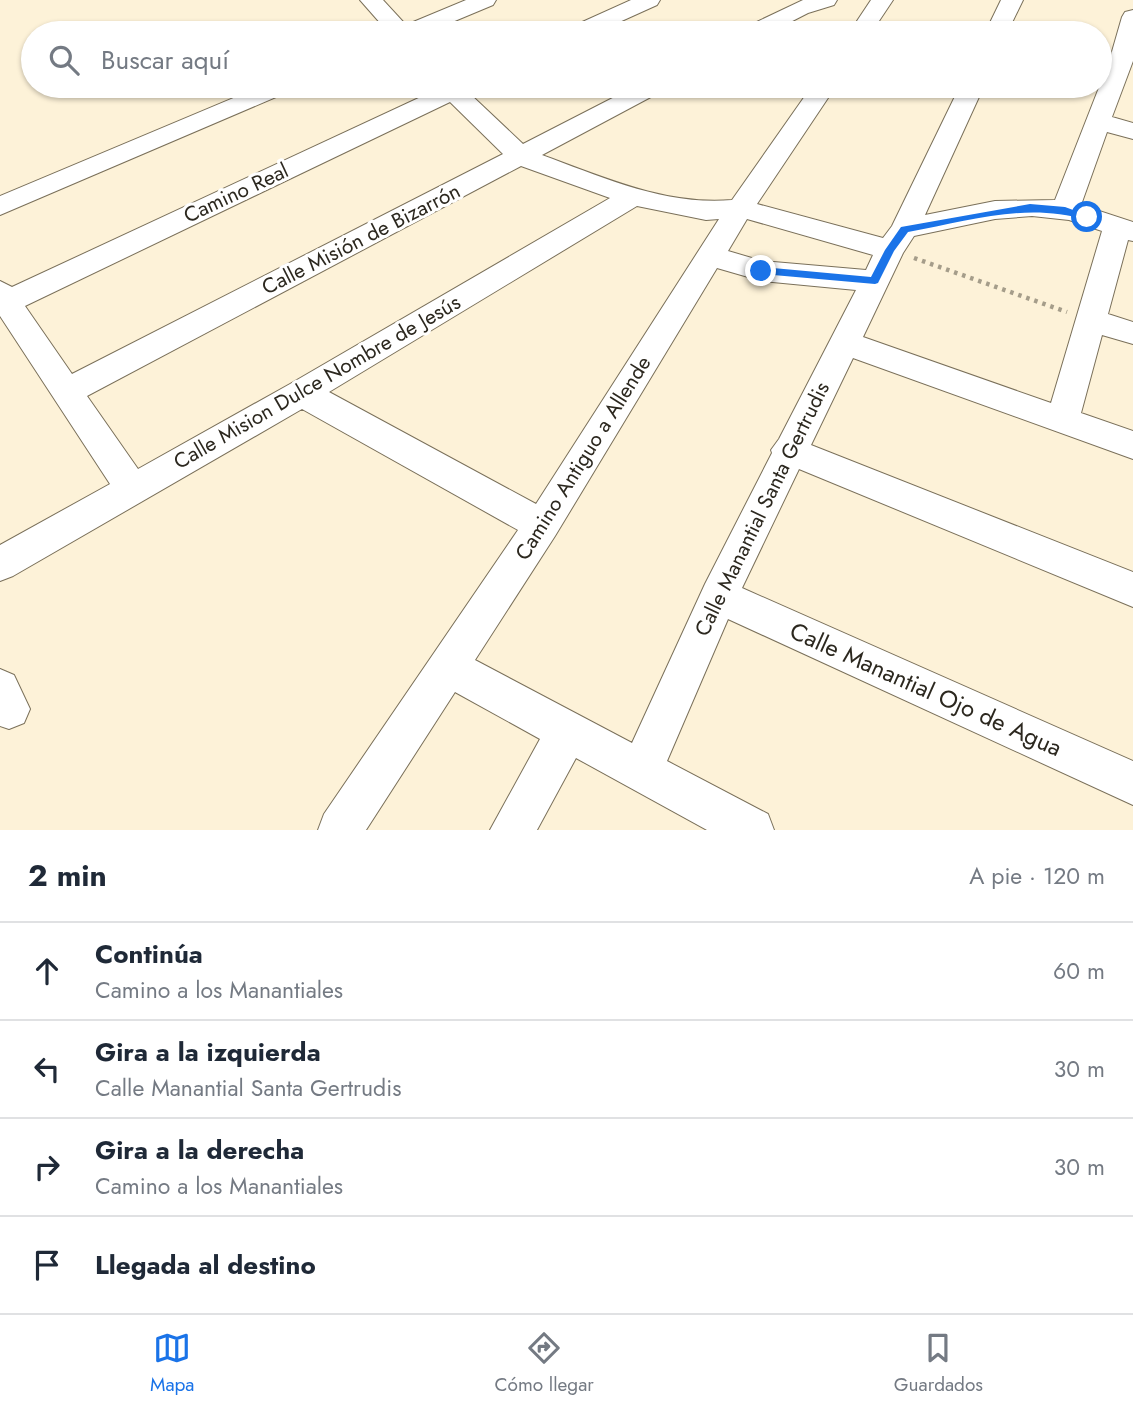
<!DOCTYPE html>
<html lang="es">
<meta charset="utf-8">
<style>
:root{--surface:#fff;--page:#f2f2f3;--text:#1f2937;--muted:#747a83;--line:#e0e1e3;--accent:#1a73e8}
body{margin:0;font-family:Jost,sans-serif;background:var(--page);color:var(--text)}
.stop{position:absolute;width:21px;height:21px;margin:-16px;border:5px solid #1a73e8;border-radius:50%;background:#fff}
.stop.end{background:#1a73e8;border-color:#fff;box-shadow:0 2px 7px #0008}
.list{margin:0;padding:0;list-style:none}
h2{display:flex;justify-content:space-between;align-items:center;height:91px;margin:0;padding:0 28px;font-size:30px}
h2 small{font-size:23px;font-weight:400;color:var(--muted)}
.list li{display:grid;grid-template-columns:46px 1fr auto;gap:21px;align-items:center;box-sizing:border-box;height:98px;padding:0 28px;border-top:2px solid var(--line)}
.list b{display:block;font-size:26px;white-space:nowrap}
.list p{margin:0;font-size:23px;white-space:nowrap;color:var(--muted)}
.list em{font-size:23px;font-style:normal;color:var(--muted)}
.icon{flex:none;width:38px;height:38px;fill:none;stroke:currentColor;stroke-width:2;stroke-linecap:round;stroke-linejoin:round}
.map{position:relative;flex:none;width:1133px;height:830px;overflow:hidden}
.search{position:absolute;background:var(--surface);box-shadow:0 2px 5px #0004;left:21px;right:21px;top:21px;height:77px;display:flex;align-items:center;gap:18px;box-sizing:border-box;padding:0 24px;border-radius:38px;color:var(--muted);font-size:26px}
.sheet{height:483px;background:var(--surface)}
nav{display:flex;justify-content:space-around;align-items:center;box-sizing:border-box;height:98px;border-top:2px solid var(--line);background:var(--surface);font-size:19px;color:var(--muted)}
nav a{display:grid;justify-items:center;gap:4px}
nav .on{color:var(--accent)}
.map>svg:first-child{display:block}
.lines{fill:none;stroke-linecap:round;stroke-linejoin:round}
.minor-casing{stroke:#7a705a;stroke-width:2}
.path{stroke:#a59d8a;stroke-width:4.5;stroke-dasharray:3.5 5;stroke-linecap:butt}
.minor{fill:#fff;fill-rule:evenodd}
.route{fill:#1a73e8}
.labels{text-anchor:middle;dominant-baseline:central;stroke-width:6;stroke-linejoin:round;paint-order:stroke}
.street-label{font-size:21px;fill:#2c281f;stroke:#fff}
.near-street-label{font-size:24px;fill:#2c281f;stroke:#fff}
</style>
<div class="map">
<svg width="1133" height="830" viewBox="0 0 1133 830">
<rect width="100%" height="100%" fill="#fdf2d8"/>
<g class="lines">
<defs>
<path id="minor" d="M360 0H383L406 25 466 0H496L493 5 426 33H389Z
M631 0H660L657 5 595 33H566L569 28Z
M803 0H837L834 5 808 13 769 33H741L744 28Z
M871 0H893L871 33H849Z
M1001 0H1023L1007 33H985Z
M1133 10V61L1112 117 1133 123V139L1107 132 1081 205 1133 222V241L1128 240 1108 314 1133 322V344L1102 335 1081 413 1133 431V459L853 358 811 445 1133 572V607L799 469 742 588 1133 761V805L728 619 667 761 768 814 774 830H707L576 758 537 830H490L540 739 455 692 366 830H318L324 814 518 530 302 409 13 576 0 581V545L110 484 0 316V281L12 287 438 89 436 86H476L469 93 523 144 636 86H666L662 91 542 155C602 177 666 206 732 200L812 86H836L757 204 883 238 892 226 960 86H984L925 215 995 201 1055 200 1109 62 1122 17 1125 12ZM450 102 503 154 72 374 25 306ZM521 166 610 198 290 384 138 469 87 396ZM637 206 706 220 719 219 536 504 329 392ZM1032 216 1069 220 1102 231 1051 403 863 337 903 253 914 236 995 219ZM747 219 873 255 866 270 762 261 728 251ZM717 268 762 281 856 290 779 439 771 450 772 453 705 584 632 743 475 660 555 536Z
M262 86H294L290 91 0 215V196Z
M0 669 14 675 30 709 24 723 9 729 0 726Z"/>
</defs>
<use href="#minor" class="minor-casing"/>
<path class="path" d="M914 258 1067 312"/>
<use href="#minor" class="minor"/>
</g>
<path class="route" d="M1030 204 1065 207 1092 217 1087 220C1025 202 970 221 908 232L894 251 878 283 875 284 761 274 756 271 761 267 871 277 885 250 901 227Z"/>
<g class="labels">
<g class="street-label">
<text transform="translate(236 193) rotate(-25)">Camino Real</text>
<text transform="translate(361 239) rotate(-27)">Calle Misión de Bizarrón</text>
<text transform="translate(317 382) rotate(-30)">Calle Mision Dulce Nombre de Jesús</text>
<text transform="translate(583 458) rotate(-58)">Camino Antiguo a Allende</text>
<text transform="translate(762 509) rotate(-64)">Calle Manantial Santa Gertrudis</text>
</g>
<g class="near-street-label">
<text transform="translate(926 689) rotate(24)">Calle Manantial Ojo de Agua</text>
</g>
</g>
</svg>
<div class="stop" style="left:1087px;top:217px"></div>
<div class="stop end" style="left:761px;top:271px"></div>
<div class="search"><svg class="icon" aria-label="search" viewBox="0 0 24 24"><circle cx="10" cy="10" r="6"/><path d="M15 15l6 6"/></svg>Buscar aquí</div>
</div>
<section class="sheet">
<h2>2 min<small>A pie · 120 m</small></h2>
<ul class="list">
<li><svg class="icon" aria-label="ahead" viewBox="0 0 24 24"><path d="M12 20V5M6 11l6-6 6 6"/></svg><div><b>Continúa</b><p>Camino a los Manantiales</p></div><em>60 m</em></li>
<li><svg class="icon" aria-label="left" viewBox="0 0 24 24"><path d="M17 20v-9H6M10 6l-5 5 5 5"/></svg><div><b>Gira a la izquierda</b><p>Calle Manantial Santa Gertrudis</p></div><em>30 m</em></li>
<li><svg class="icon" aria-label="right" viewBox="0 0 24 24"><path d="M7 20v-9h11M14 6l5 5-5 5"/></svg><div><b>Gira a la derecha</b><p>Camino a los Manantiales</p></div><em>30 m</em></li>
<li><svg class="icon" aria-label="arrive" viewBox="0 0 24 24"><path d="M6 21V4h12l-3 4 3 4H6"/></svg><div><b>Llegada al destino</b></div></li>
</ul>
</section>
<nav>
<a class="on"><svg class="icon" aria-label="map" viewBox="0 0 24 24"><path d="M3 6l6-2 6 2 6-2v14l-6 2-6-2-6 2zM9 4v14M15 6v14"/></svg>Mapa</a>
<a><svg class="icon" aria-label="directions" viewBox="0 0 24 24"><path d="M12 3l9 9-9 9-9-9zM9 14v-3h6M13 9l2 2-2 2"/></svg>Cómo llegar</a>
<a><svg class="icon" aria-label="saved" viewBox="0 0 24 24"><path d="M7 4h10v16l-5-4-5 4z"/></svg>Guardados</a>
</nav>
